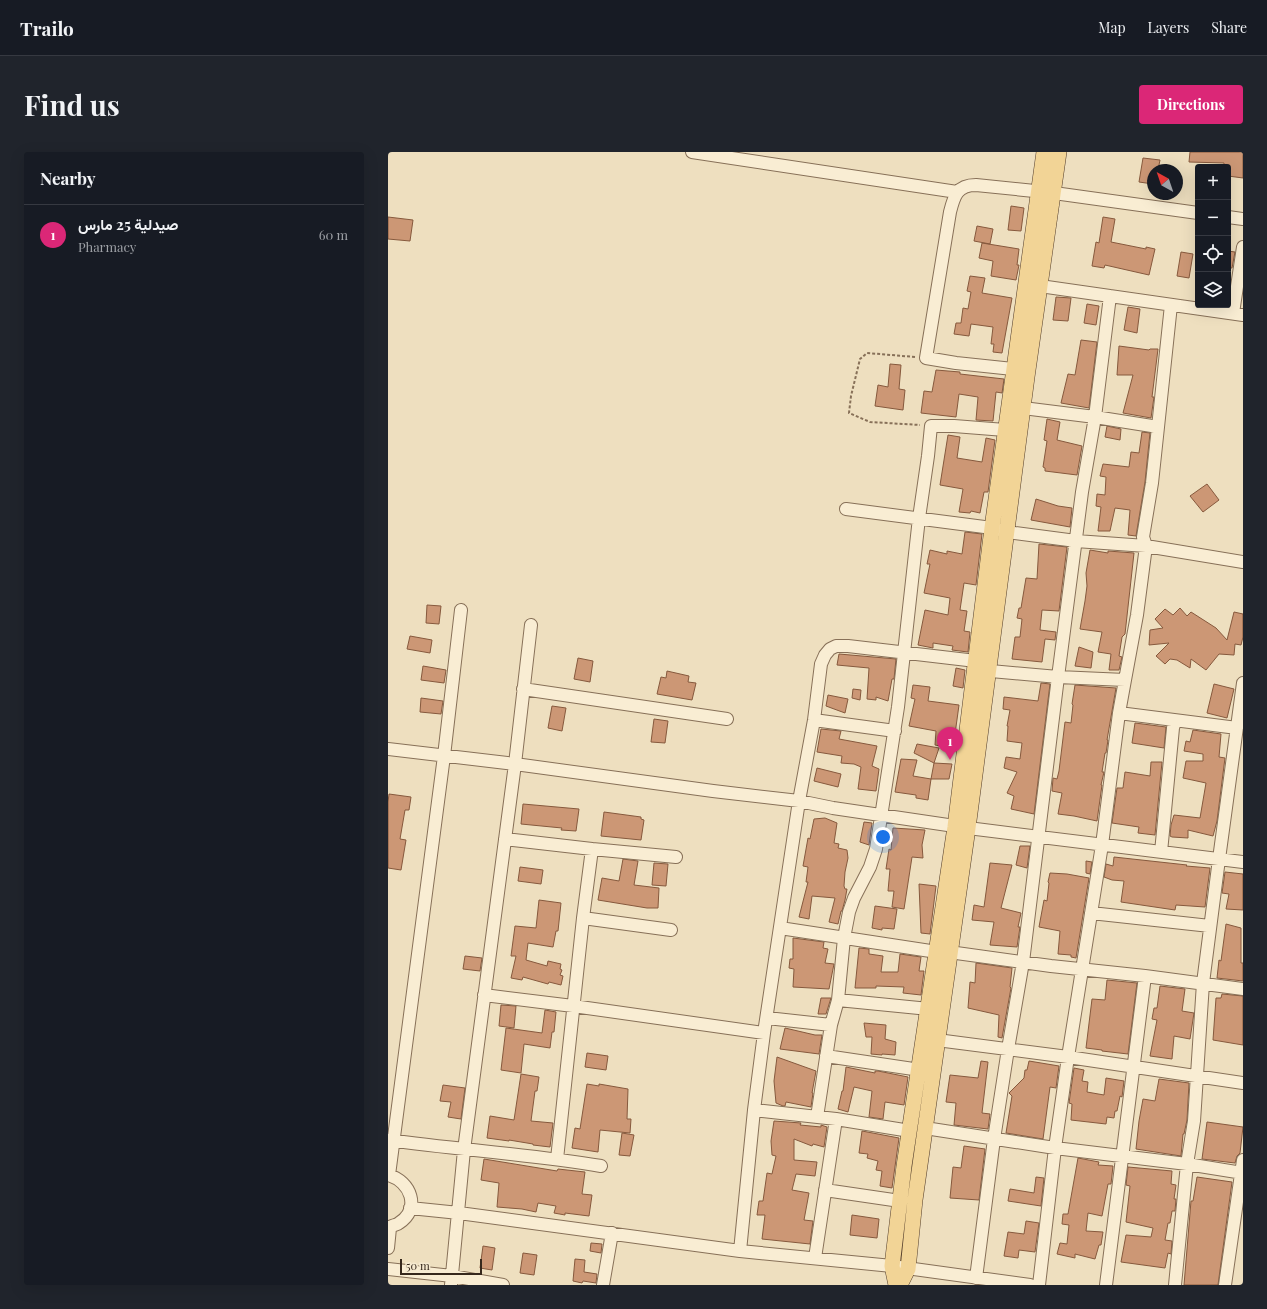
<!DOCTYPE html>
<meta charset="utf-8">
<style>
:root{--surface:#171b24;--page:#20242c;--text:#f1f3f6;--muted:#9ea1a6;--line:#363941;--accent:#db2777}
body{margin:0;font-family:"Playfair Display",Vazirmatn,serif;background:var(--page);color:var(--text)}
.controls{position:absolute;right:12px;top:12px;display:grid;overflow:hidden;border-radius:4px;box-shadow:0 4px 16px #0002}
.controls button{width:36px;height:36px;display:grid;place-items:center;padding:0;border:0;border-bottom:1px solid var(--line);background:var(--surface);color:var(--text);font:20px sans-serif}
.compass{position:absolute;left:759px;top:12px;width:36px;height:36px;border-radius:50%;background:var(--surface);box-shadow:0 4px 16px #0002;rotate:320deg}
.scale{position:absolute;left:12px;bottom:10px;width:82px;box-sizing:border-box;padding-left:4px;border:2px solid #36281c;border-top:0;font-size:11px;line-height:14px;white-space:nowrap;color:#36281c;-webkit-text-stroke:3px #f5e9cf;paint-order:stroke}
.you{position:absolute;left:495px;top:685px;width:14px;height:14px;margin:-10px;border:3px solid #fff;border-radius:50%;background:#1a73e8;box-shadow:0 0 0 6px #1a73e833}
.badge{display:grid;place-items:center;width:26px;height:26px;border-radius:50%;background:var(--accent);color:#fff;font-size:13px;font-weight:700}
.pin{position:absolute;translate:-50% -33px;filter:drop-shadow(0 1px 2px #0008)}
.pin::after{content:'';position:absolute;top:21px;width:14px;height:12px;background:inherit;clip-path:polygon(0 0,100% 0,50% 100%)}
.list{margin:0;padding:0;list-style:none}
h2{display:flex;justify-content:space-between;align-items:center;height:52px;margin:0;padding:0 16px;font-size:17px}
h2 small{font-size:13px;font-weight:400;color:var(--muted)}
.list li{display:grid;grid-template-columns:26px 1fr auto;gap:12px;align-items:center;box-sizing:border-box;height:60px;padding:0 16px;border-top:1px solid var(--line)}
.list b{display:block;font-size:15px;white-space:nowrap}
.list p{margin:0;font-size:13px;white-space:nowrap;color:var(--muted)}
.list em{font-size:13px;font-style:normal;color:var(--muted)}
.icon{flex:none;width:22px;height:22px;fill:none;stroke:currentColor;stroke-width:2;stroke-linecap:round;stroke-linejoin:round}
.map{position:relative;flex:none;width:855px;height:1133px;overflow:hidden;border-radius:4px}
header{display:flex;align-items:center;gap:24px;box-sizing:border-box;height:56px;padding:0 20px;background:var(--surface);border-bottom:1px solid var(--line)}
header strong{font-size:19px}
nav{display:flex;gap:22px;margin-inline-start:auto;font-size:14px}
.intro{display:flex;align-items:center;justify-content:space-between;box-sizing:border-box;height:96px;padding:0 24px}
h1{margin:0;font-size:28px}
.button{padding:10px 18px;border-radius:4px;background:var(--accent);color:#fff;font-size:14px;font-weight:700}
main{display:flex;gap:24px;padding:0 24px}
aside{flex:1;background:var(--surface);border-radius:4px;box-shadow:0 4px 16px #0002}
.map>svg:first-child{display:block}
.building{fill:#cc9775;stroke:#86593d}
.lines{fill:none;stroke-linecap:round;stroke-linejoin:round}
.minor-casing{stroke:#877058;stroke-width:14}
.major-casing{stroke:#543e2c;stroke-width:16}
.path{stroke:#877058;stroke-width:2;stroke-dasharray:3 2;stroke-linecap:butt}
.minor{stroke:#f9edd3;stroke-width:12}
.major{stroke:#f2d496;stroke-width:15}
</style>
<header>
<strong>Trailo</strong>
<nav><a>Map</a><a>Layers</a><a>Share</a></nav>
</header>
<div class="intro"><h1>Find us</h1><a class="button">Directions</a></div>
<main>
<aside>
<h2>Nearby<small></small></h2>
<ul class="list">
<li><span class="badge">1</span><div><b>صيدلية 25 مارس</b><p>Pharmacy</p></div><em>60 m</em></li>
</ul>
</aside>
<div class="map">
<svg width="855" height="1133" viewBox="0 0 855 1133">
<rect width="100%" height="100%" fill="#eedfbf"/>
<path class="building" d="M802 0H855V26L840 24V15H836V11L801 10Z
M755 6 772 8 770 18H765V32L751 30Z
M623 54 636 56 633 79 620 78Z
M0 65 25 68 22 89 0 87Z
M715 65 727 67 723 90 758 97V95L767 97 761 123 717 113 716 116 704 114 708 90 711 91Z
M589 74 605 77 602 92 586 89Z
M594 91 631 97 629 113H631L628 128 603 124 605 109 591 106Z
M840 99 847 100 844 116H840Z
M793 100 805 102 801 126 789 124Z
M582 124 597 126 594 141 624 146 614 201 605 200 606 192H603L605 175 583 172 581 184 566 182 568 171H573L575 156 580 157 583 140 579 139Z
M668 145 683 146 680 169 665 168Z
M699 152 711 154 708 173 696 171Z
M740 155 752 157 749 181 736 178Z
M693 188 709 190 701 256 673 251 680 222 687 223Z
M731 194 761 198 762 197H770L764 245H766L763 266 735 261 745 223H729Z
M502 212 513 213 511 237 517 238 515 258 487 254 490 233 500 235Z
M548 218 572 220V222L616 227 614 241 608 240 605 269 588 268 590 245 571 242 568 265 533 261 536 239 544 240Z
M659 267 672 270 669 288 694 294 689 323 657 319V316L655 315 659 289 656 288Z
M719 274 733 277 732 288 717 285Z
M754 280 762 281 757 330 748 384 740 383 742 358 727 356 722 379H710L713 355 708 354 709 342 717 343 718 325 712 324 715 312 741 315 743 300 751 301Z
M560 283 572 285 569 306 594 310 598 286 607 288 600 340H596L592 361 583 359 582 361 571 360 575 337 552 333Z
M819 332 831 348 815 360 802 344Z
M648 347 670 354 684 356 682 375 643 368Z
M577 380 594 382 588 433 576 431 572 458 579 459 576 479 582 480 580 500 564 498 565 494 545 491V496L530 493 537 458 560 463 562 446 536 441 542 412H539L542 398 559 402V399L574 402Z
M651 392 679 395 671 459 654 458 652 478 668 480 667 488 657 487 654 510 624 507 627 485H632L634 467 629 466 631 456H633L638 426 649 427Z
M702 398 720 401V399L746 401 737 482 734 485 731 504 734 505 731 518H721L723 502 710 500 714 480 692 477 697 449 699 434 698 421Z
M39 453 53 454 51 472 38 471Z
M792 456 799 464 803 460 828 476 839 488 846 460 855 462V485L853 493 847 492 846 503 831 502 818 518 803 507 802 516 789 508 782 507 777 512 768 504 781 491 761 493 762 478 775 476 767 467 777 457 785 463Z
M22 484 44 488 42 501 19 497Z
M691 495 705 500 703 516 687 514Z
M451 502 508 507 506 527H504L500 549 488 545V548L479 547 481 516 449 513Z
M190 506 205 509 202 530 186 527Z
M35 514 58 518 56 531 33 528Z
M568 516 577 518 575 536 565 534Z
M279 519 301 524 300 530 308 531 304 548 269 542 273 525 278 526Z
M653 531 662 532 646 662 623 657 626 644 619 641 629 620 616 616 618 605 632 607 634 591 619 589 620 574H619L622 558 615 557 616 545 650 549Z
M826 532 846 537 839 566 819 561Z
M525 533 542 535 540 549 571 553 567 582H569L567 597 547 593 548 579 521 574 527 547 523 546Z
M687 533 728 536 719 588H720L718 601H717L714 620H716L713 633H714L709 669 686 664 670 662 674 641 664 639 665 626 669 627 671 619 677 570 683 571 685 553 684 552Z
M465 537 473 538 472 548 464 546Z
M440 543 460 547 457 561 438 554Z
M33 546 55 549 53 562 32 560Z
M164 554 178 556 174 579 160 576Z
M266 567 280 569 277 591 263 590Z
M747 571 778 575 776 596 744 591Z
M433 577 453 579 451 587 489 594 484 614 491 617 488 639 470 637 473 615 466 612 453 611 454 604 429 600Z
M805 578 833 582 831 605 837 606 829 669 825 684 800 678V686L784 685 782 684 783 673 786 663 812 666 818 631 795 626 798 609H815V602L796 599 798 589 802 590Z
M529 592 551 596 546 611 526 601Z
M513 607 529 608 525 624 543 627 540 648 528 646V643L507 640Z
M763 610H774L767 683 750 681 751 675 724 671 729 636H735L737 620 762 624Z
M546 611 564 612 561 627H543Z
M429 616 453 622 450 635 426 629Z
M1 642 23 645 21 658H17L12 687 18 688 13 718 0 716V650Z
M135 652 191 657 188 679 173 678 174 676 133 672Z
M216 660 253 665V667L256 668 253 688 213 684Z
M437 666 449 671 446 691 451 692 450 696 459 698 460 706 457 720 456 734 457 737H459L457 748 454 759H453L450 772 441 770 447 746 424 744 421 767 411 765 420 730H418L420 715 415 714 420 686 422 687 426 667Z
M476 670 484 671 481 693 472 690Z
M505 676 537 678 534 693 535 706 524 705 516 757 504 755 506 739H500L502 717H498L501 697 503 698Z
M632 694H642L639 716 628 713Z
M726 705 799 713 798 714 822 716 817 755 788 753 787 758 733 750 736 729 724 728 716 725 718 712 725 714Z
M235 707 250 709 246 733 271 736 270 756H259L210 748 214 726 231 729Z
M698 709 704 710 702 722 698 721Z
M266 711 280 712 278 734 264 733Z
M602 711 624 713 613 756 633 761 630 775H632L629 795 602 793 606 770 584 768 586 753 596 755Z
M132 715 155 718 153 732 130 729Z
M837 720 855 722V758L838 757 841 742 834 741Z
M662 721 679 722 701 726 688 806 683 805V803L670 802 672 779 651 775 656 748 659 749 661 731 660 730Z
M531 732 548 734 542 782 533 781Z
M151 748 173 751 170 779H168L165 795 140 791 138 808 159 814 160 809 173 812 172 817 174 818 172 823 175 824 173 833 161 830 160 832 135 825 134 828 123 826 128 804H123L127 774 148 776Z
M487 754 509 757 506 777 494 776V778L484 776Z
M838 772 853 776V811H855V829L829 826 831 808 833 809Z
M405 786 436 790 435 796 440 797 437 811 446 812 441 837 405 835 406 817 401 816 402 807H405Z
M471 796 481 797V802L495 804 493 820H510L512 802 533 805 531 819H536L533 843 515 841 516 835 488 834V836H467Z
M77 804 94 806 92 819 75 817Z
M588 811 624 816 622 835 623 836 614 886 610 885 611 863 580 856 582 830 587 831Z
M719 828 749 831 740 902 714 899V898L698 896 704 847 717 848Z
M772 834 797 837 794 859 806 861 802 887 786 884 784 907 762 904 769 868 764 867 766 856H769Z
M834 842 855 844V893L825 888 828 846H833Z
M433 846H443L438 862H430Z
M113 853 128 854 126 876 111 874Z
M157 858 168 860 166 880H164L162 896 136 892 133 921 113 918 118 876 154 881Z
M476 871 498 873 497 887 508 890 507 903 494 902V903L483 902 484 885H478Z
M397 876 427 883H434L431 902 392 897Z
M199 901 220 904 218 918 197 915Z
M389 905 428 919 424 941H425L423 955 398 950 397 954H395L388 951 386 929Z
M593 909 600 910 594 961 602 962 600 977 566 973 568 951 558 950 562 923 590 926Z
M641 909 671 914 668 936 662 935 655 987 618 981 624 944 621 941 636 926 637 918H639Z
M458 915 487 921V919H490L520 925 516 953 497 950 495 967 481 965 484 939 466 935 460 960 450 957 454 939H455Z
M686 916 696 918 694 929 700 930 699 940 716 943 718 926 736 929 734 945 732 944 729 959H727L726 966 719 965 718 972 683 968 684 952 681 951Z
M133 922 151 925 149 939H147L143 969 165 971 162 995 145 993V992L121 988V989L99 986 102 964 126 968Z
M771 927 801 931 799 968 796 982H795L793 1004 748 997 751 969 755 947 767 949Z
M199 932 211 934V932L240 937 239 967H243L242 981 212 978 210 1000 184 996 187 976 192 977Z
M55 933 77 936 73 967 60 965 63 950 52 949Z
M386 969 413 971 412 973 433 975V973L439 975 436 995 425 992 424 994 406 987V1008L429 1010 427 1024 408 1022 404 1038 421 1041 416 1068 425 1069 422 1092 374 1087 377 1063H369L371 1049H375L379 1021 384 1022 388 1004 384 1003 383 989Z
M819 970 855 975 852 1001 849 1004 847 1011 814 1007Z
M474 979 511 986 504 1036 492 1034 494 1019 488 1018 490 1009 479 1006 480 1002 471 1001Z
M234 981 246 983 242 1004 231 1003Z
M576 994 597 997 591 1048 562 1046 565 1015 573 1016Z
M690 1006 711 1010 710 1013 725 1014 723 1032H720L714 1064 700 1061 698 1079 715 1080 713 1093H711L707 1107 687 1102V1106L669 1102 672 1091 679 1092 681 1073 674 1072 675 1062H680Z
M96 1007 169 1019 170 1017 197 1020 194 1042 204 1043 201 1064 177 1061V1063L166 1061 168 1054 150 1051 148 1060 134 1057 109 1055 111 1031 93 1028Z
M740 1015 784 1019 783 1032 788 1033 786 1047H788L787 1059H784L782 1071H780L777 1088 784 1089 783 1102 780 1101 777 1116 733 1110 738 1083 763 1085 765 1076 738 1070 742 1034 738 1033Z
M648 1025 656 1026 653 1054 620 1049 622 1037 646 1041Z
M809 1025 844 1030 830 1133H796L803 1049H805Z
M464 1063 491 1067 489 1086 462 1083Z
M638 1069 651 1071 647 1100 631 1098 630 1106 616 1104 620 1080 636 1082Z
M203 1091 214 1092 213 1101 202 1099Z
M95 1094 107 1096 104 1118 92 1116Z
M135 1101 149 1103 146 1123 132 1121Z
M187 1107 197 1108 196 1120 209 1122 208 1131 195 1129 194 1131 185 1129Z"/>
<g class="lines">
<defs>
<path id="minor" d="M304 0 569 40
M840 65 855 67
M652 134 855 163
M845 161 855 95
M625 217 568 211 538 206 562 60C566 44 569 33 588 33L666 41 810 61
M635 256 707 265 770 275 783 153
M458 357 604 376 619 380 688 389 758 394 855 410
M588 509 460 494H448L442 497 437 503 433 512 426 568 411 649 376 881 366 958 352 1099 504 1114 642 1133
M592 518 670 525 737 528 749 463 758 394 755 385 764 331 770 275
M135 537 339 567
M731 561 849 576
M426 568 507 579
M0 597 127 612 325 639 411 649 445 656 580 676 855 710
M117 687 204 697 288 705
M773 700 785 576 787 569
M703 761 822 774
M195 766 283 778
M392 776 549 800
M561 800 663 814 757 824 855 837
M96 843 185 854 376 881
M450 848 456 786 461 760 466 746 482 715 488 697 510 555 531 366 540 304 543 274H566L617 278
M379 866 443 873 450 848 541 857
M549 888 680 905 855 931
M438 904 532 918
M366 958 448 967 427 1106
M429 965 443 873
M448 967 522 979
M537 976 667 996 799 1012 855 1021
M0 988C71 998 142 1002 213 1014
M169 1007 195 766 204 697
M0 1023C23 1029 33 1057 11 1071 9 1073 5 1073 2 1075V1076L0 1075
M1 1023 56 604 73 458
M437 1038 512 1049
M22 1056 71 1061 352 1099
M0 1096 2 1076
M0 1117 64 1124 115 1133
M588 1126 606 987 620 897 635 810 670 525 694 340 707 265 722 144
M63 1133 76 998 127 612 143 473
M215 1133 224 1081
M651 1133 667 996 680 905 714 693 731 561 737 528
M718 1133 757 824
M787 1133 799 1012 806 969 815 831 831 707 855 531
M837 1133 855 1008"/>
<path id="major" d="M508 1133 504 1114 516 1014 567 675 604 376 656 0
M512 1133 520 1117 527 1048 580 676 639 225 671 0"/>
</defs>
<use href="#minor" class="minor-casing"/>
<use href="#major" class="major-casing"/>
<path class="path" d="M527 205 479 201 472 207 463 244 461 261 482 270 532 273"/>
<use href="#minor" class="minor"/>
<use href="#major" class="major"/>
</g>
</svg>
<div class="controls">
<button>+</button>
<button>−</button>
<button><svg class="icon" aria-label="locate" viewBox="0 0 24 24"><circle cx="12" cy="12" r="6"/><path d="M12 2v4M12 18v4M2 12h4M18 12h4"/></svg></button>
<button><svg class="icon" aria-label="layers" viewBox="0 0 24 24"><path d="M12 4l9 5-9 5-9-5zM3 14l9 5 9-5"/></svg></button>
</div>
<svg class="compass" viewBox="-18 -18 36 36"><path d="M0-13l5 13h-10z" fill="#e53935"/><path d="M0 13l5-13h-10z" fill="#9ea1a6"/></svg>
<div class="scale">50 m</div>
<div class="you"></div>
<div class="pin badge" style="left:562px;top:608px">1</div>
</div>
</main>
